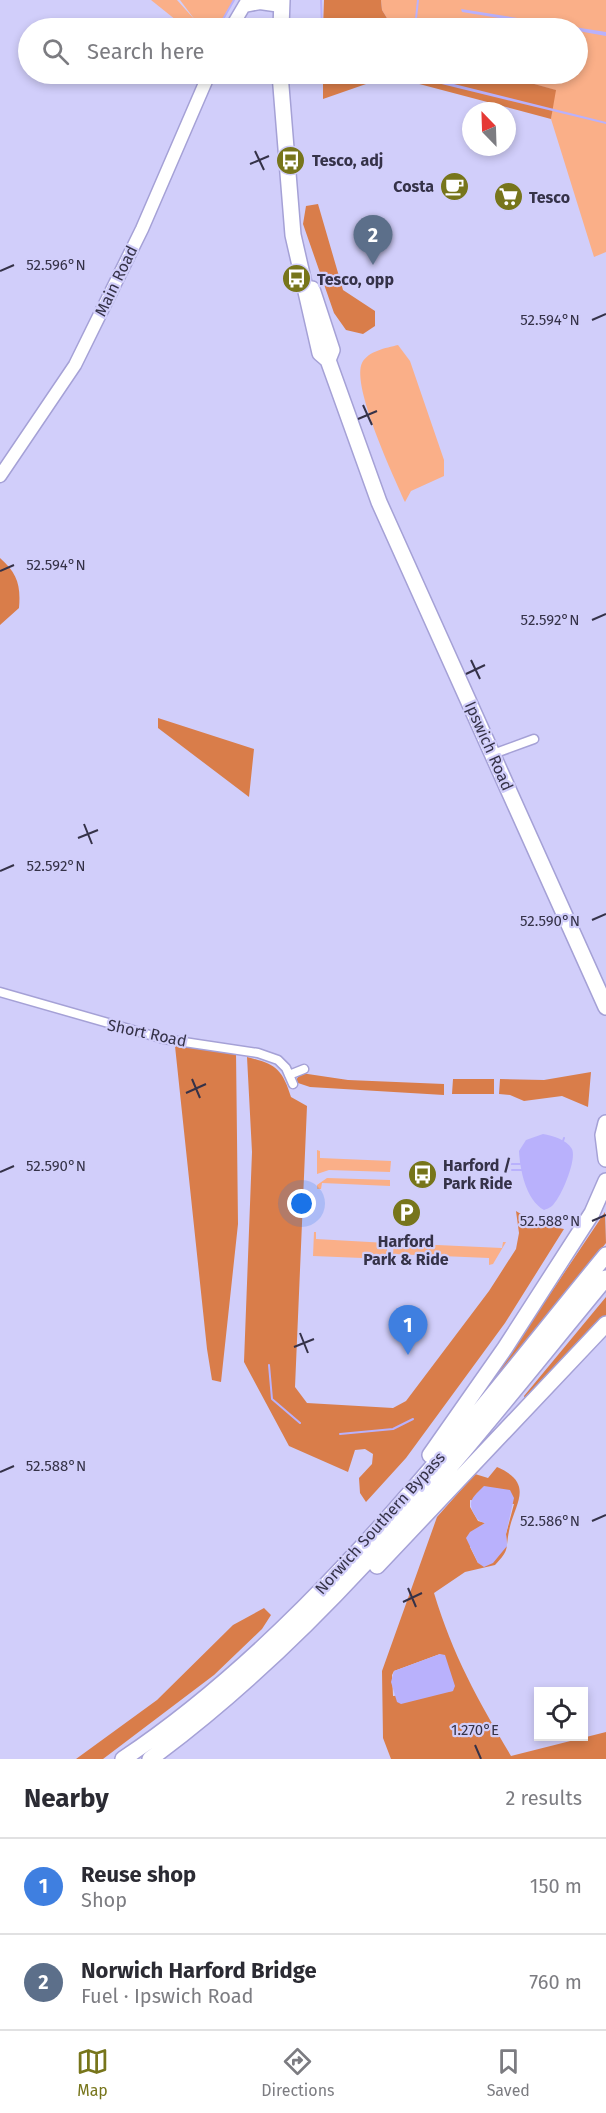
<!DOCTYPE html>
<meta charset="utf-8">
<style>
:root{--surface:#fff;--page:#f2f2f3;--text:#2b2b33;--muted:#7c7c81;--line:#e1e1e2;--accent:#77751b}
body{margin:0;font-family:"Fira Sans",sans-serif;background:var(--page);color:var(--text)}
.controls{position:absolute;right:18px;bottom:18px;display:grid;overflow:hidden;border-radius:0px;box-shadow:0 3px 9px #0003}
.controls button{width:54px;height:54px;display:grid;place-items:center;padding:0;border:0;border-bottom:2px solid var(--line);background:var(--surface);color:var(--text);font:30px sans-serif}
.compass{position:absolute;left:462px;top:102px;width:54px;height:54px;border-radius:50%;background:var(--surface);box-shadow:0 3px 9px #0003;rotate:337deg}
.you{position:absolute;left:302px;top:1204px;width:21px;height:21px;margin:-15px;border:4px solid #fff;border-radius:50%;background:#1a73e8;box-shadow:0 0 0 9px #1a73e833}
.badge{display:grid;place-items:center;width:39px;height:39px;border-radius:50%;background:var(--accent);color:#fff;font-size:20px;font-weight:700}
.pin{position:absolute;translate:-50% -50px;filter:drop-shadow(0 2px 3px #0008)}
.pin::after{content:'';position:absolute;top:32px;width:21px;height:18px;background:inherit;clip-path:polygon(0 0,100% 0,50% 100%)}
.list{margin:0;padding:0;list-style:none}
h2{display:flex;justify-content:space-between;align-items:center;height:78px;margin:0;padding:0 24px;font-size:26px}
h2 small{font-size:20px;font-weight:400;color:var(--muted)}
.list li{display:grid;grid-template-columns:39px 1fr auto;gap:18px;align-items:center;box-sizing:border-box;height:96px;padding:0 24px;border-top:2px solid var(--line)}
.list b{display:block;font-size:22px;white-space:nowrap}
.list p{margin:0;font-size:20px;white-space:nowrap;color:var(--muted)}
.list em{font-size:20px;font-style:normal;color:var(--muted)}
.icon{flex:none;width:33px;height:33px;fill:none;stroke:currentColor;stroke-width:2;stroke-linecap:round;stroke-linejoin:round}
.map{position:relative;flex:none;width:606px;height:1759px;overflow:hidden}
.search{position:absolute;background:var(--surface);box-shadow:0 3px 9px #0003;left:18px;right:18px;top:18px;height:66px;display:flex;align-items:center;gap:15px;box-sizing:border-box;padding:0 21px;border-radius:33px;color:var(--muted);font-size:22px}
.sheet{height:270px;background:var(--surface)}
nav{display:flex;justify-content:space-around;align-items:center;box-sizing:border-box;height:84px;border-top:2px solid var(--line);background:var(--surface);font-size:16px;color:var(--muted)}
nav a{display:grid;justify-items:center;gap:3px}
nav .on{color:var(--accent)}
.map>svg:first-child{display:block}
.green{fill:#faaf88}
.forest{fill:#d97d4a;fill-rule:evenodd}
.water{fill:#b9b1fc}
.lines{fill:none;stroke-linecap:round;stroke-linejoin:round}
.stream{stroke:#b9b1fc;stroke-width:2}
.street-casing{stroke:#a5a1d6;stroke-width:11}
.secondary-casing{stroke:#a5a1d6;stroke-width:15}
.highway-casing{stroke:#a5a1d6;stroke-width:18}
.street{stroke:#fff;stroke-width:8}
.secondary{stroke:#fff;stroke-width:12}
.highway{stroke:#fff;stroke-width:15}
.ticks{fill:none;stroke:#353248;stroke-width:2}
.labels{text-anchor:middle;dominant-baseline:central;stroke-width:4.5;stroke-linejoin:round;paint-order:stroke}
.poi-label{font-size:16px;font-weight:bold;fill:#353248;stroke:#d1cefa;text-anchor:start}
.street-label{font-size:16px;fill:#353248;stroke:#d1cefa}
.ticks-label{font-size:15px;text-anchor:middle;fill:#353248;stroke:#d1cefa;stroke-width:4.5;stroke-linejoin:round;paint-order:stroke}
</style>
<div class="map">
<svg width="606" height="1759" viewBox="0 0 606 1759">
<rect width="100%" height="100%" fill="#d1cefa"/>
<path class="green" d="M151 0H177L195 20 180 0H234L218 28H186Z
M381 0H606V252L594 257 551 119 555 90 498 74H578V28H393L382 10Z
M398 345 410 361 444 460V476L411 491 405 502C394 477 351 386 362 363 368 351 386 348 398 345Z
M317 1150 320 1151V1158L391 1161 390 1172 329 1170 317 1174Z
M327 1178 390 1180V1186L322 1183 321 1189H317V1185Z
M314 1232H316V1239L387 1243V1259L313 1256Z
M503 1242H506L493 1264 489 1265V1258L393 1254 394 1243 502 1248Z"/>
<path class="forest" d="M324 0H381L382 10 393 28H323Z
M323 74H498L556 90 551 119 389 76 323 99Z
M318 204 343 290 375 311V326L363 334 346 330 334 313 303 224 306 206Z
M0 558C17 573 21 585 19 608L0 625Z
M158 718 254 749 249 797 158 728Z
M175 1046 236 1052 238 1224 221 1382 212 1380 207 1349Z
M247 1057C275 1064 282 1068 291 1097L307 1106 295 1387 307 1403 393 1408 406 1401 489 1291 516 1249 519 1233 516 1211 537 1224 564 1229 505 1323 406 1458 366 1502 360 1493 359 1478 372 1464 373 1454 365 1449 355 1450 348 1472 289 1446 244 1362 252 1152Z
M591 1072 588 1107 562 1096 524 1101 510 1095 499 1094 500 1079 544 1080Z
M301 1073 348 1080 444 1084V1095L310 1087 298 1083 296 1080Z
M453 1079H494V1094H452Z
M605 1212 606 1243 494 1383 491 1382Z
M606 1297V1315L525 1399 524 1396Z
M497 1467C536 1484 514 1504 509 1531 505 1551 510 1549 495 1565L465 1572 434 1593C453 1656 478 1700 511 1756L606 1732V1759H391L383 1738 382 1671 437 1517 475 1474 488 1478ZM470 1500 514 1504 506 1534 507 1546 478 1563 470 1547 485 1523 478 1521 470 1507ZM440 1654 453 1691 393 1696 392 1675 394 1671Z
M264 1608 271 1615 262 1629 214 1675 103 1759H76L157 1700 233 1625Z"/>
<path class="water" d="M461 9 606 32V36L578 31V28H562L462 12Z
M418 75 606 122V124L417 78Z
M543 1134C553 1136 566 1139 572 1149 577 1160 561 1198 552 1206 550 1208 546 1209 544 1210 526 1200 520 1170 519 1151L526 1140Z
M484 1486 510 1490 514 1498 506 1534 507 1546 493 1563 484 1567 478 1563 466 1538 470 1532 485 1523C478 1521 478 1520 474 1514 467 1501 473 1497 484 1486Z
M440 1654 445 1655 455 1686 453 1691 401 1704 397 1702 391 1682 394 1671Z"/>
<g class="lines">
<path class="stream" d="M321 0 322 28
M218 28 234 0
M415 28 418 0
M563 1141 564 1138
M511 1164H520
M512 1170H522
M269 1365 272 1399 300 1423
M340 1434 393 1429 413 1419"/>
<defs>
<path id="street" d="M493 754 534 739
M0 992 164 1039 258 1053 278 1060 286 1068 293 1084
M289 1075 304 1069"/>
<path id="secondary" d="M244 6 260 3 281 6
M231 28 247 1
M0 476 75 365 142 229 209 74"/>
<path id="highway" d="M281 28 282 0
M280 74 293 235 320 353 328 360 379 502 606 1007
M312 289 332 350 328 360
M606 1123 603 1135 606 1159
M430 1455 505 1348 592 1213 606 1181
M377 1566 606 1324
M123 1759C313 1632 462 1430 606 1255
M150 1759C331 1626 464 1450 606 1278"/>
</defs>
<use href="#street" class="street-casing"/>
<use href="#secondary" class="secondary-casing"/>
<use href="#highway" class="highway-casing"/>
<use href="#street" class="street"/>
<use href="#secondary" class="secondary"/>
<use href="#highway" class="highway"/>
</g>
<path class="ticks" d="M255 151 264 170M250 164 269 156M0 271 14 265M592 320 606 314M363 405 372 425M358 419 377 411M0 571 14 565M592 620 606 614M471 660 480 679M466 674 485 665M84 824 92 844M78 838 98 830M0 871 14 865M592 920 606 914M192 1079 200 1098M186 1093 206 1084M0 1172 14 1166M592 1221 606 1215M300 1333 308 1353M294 1347 314 1339M0 1472 14 1466M592 1521 606 1515M408 1588 416 1607M403 1602 422 1593M475 1745 481 1759"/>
<defs>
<symbol id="bus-disc" viewBox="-11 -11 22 22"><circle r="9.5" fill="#77751b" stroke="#d1cefa"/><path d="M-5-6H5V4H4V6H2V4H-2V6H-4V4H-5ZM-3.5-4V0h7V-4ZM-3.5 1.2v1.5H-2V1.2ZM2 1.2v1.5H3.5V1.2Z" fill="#fff"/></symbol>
<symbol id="cafe-disc" viewBox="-11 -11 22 22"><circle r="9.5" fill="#77751b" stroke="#d1cefa"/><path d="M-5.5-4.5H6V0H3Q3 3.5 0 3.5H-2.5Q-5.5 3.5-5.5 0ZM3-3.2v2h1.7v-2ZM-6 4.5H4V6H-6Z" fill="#fff"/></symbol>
<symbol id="supermarket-disc" viewBox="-11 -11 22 22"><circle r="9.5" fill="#77751b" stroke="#d1cefa"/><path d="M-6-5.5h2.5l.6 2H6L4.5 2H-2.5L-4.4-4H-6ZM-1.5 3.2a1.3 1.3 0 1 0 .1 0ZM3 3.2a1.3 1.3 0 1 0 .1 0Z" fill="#fff"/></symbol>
<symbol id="parking-disc" viewBox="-11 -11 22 22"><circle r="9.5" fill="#77751b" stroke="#d1cefa"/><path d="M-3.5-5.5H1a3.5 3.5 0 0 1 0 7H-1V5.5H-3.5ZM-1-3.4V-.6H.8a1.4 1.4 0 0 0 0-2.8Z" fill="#fff"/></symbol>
</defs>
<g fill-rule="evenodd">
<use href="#bus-disc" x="274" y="144" width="33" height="33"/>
<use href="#cafe-disc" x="438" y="170" width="33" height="33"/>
<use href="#supermarket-disc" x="492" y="180" width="33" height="33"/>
<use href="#bus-disc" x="280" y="262" width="33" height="33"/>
<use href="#bus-disc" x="406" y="1158" width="33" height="33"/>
<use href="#parking-disc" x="390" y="1196" width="33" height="33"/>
</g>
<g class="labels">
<g class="poi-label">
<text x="312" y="160">Tesco, adj</text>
<text x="434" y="186" text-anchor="end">Costa</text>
<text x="529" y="197">Tesco</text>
<text x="317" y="279">Tesco, opp</text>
<text x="443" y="1165">Harford /<tspan x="443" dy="18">Park Ride</tspan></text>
<text x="406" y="1241" text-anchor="middle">Harford<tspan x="406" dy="18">Park &amp; Ride</tspan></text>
</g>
<g class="street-label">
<text transform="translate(116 281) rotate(-64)">Main Road</text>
<text transform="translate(489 746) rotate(66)">Ipswich Road</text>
<text transform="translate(147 1033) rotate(12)">Short Road</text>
<text transform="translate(380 1523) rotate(-48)">Norwich Southern Bypass</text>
</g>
</g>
<g class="ticks-label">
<text x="56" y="270">52.596°N</text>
<text x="550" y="325">52.594°N</text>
<text x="56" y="570">52.594°N</text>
<text x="550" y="625">52.592°N</text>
<text x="56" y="871">52.592°N</text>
<text x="550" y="926">52.590°N</text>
<text x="56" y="1171">52.590°N</text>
<text x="550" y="1226">52.588°N</text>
<text x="56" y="1471">52.588°N</text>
<text x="550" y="1526">52.586°N</text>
<text x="475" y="1735">1.270°E</text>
</g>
</svg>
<div class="controls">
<button><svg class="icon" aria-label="locate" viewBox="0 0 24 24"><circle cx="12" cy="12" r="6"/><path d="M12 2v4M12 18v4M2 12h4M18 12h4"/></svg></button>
</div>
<svg class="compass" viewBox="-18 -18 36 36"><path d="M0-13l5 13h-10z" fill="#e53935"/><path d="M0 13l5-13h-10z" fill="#7c7c81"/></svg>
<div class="you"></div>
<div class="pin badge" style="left:408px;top:1355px;background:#3f7fe0">1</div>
<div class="pin badge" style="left:373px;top:265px;background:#5c6f8a">2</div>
<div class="search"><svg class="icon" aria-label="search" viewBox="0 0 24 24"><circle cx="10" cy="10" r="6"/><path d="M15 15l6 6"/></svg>Search here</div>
</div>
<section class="sheet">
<h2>Nearby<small>2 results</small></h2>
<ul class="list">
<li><span class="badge" style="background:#3f7fe0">1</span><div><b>Reuse shop</b><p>Shop</p></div><em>150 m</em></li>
<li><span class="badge" style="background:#5c6f8a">2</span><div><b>Norwich Harford Bridge</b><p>Fuel · Ipswich Road</p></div><em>760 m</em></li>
</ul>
</section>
<nav>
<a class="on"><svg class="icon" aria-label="map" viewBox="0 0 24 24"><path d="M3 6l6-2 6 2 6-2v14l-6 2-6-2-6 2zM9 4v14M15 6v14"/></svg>Map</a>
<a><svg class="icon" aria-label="directions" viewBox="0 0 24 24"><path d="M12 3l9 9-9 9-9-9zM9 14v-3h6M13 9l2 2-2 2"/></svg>Directions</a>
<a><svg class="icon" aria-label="saved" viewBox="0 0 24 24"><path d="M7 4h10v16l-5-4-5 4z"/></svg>Saved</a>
</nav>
